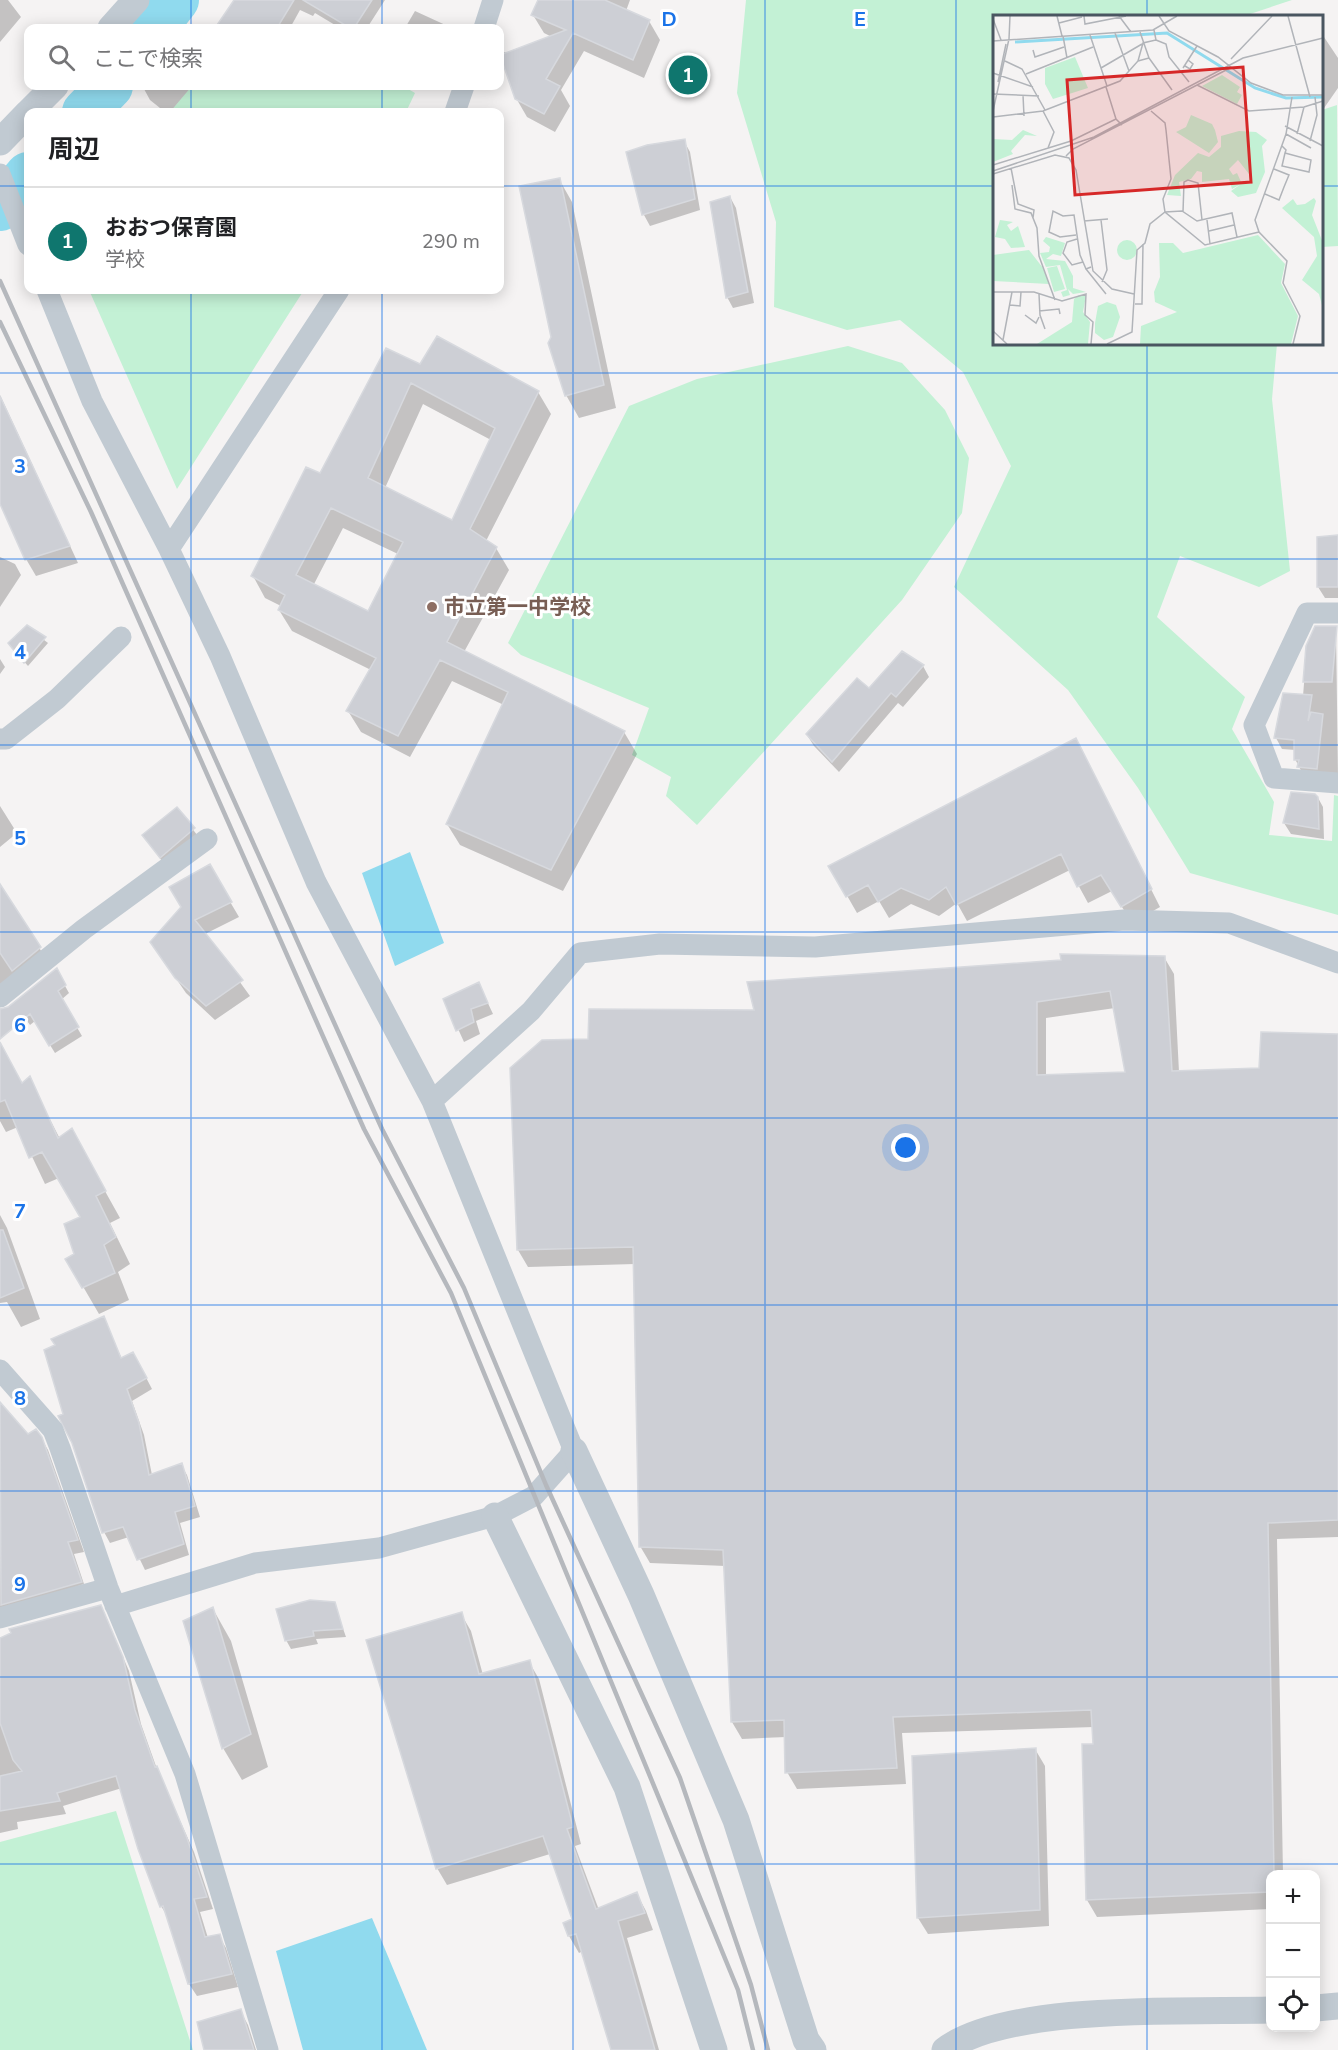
<!DOCTYPE html>
<html lang="ja">
<meta charset="utf-8">
<style>
:root{--surface:#fff;--page:#f6f6f6;--text:#202124;--muted:#757577;--line:#e0e0e0;--accent:#0f766e}
body{margin:0;font-family:"Nunito Sans","Noto Sans JP",sans-serif;background:var(--page);color:var(--text)}
.controls{position:absolute;right:18px;bottom:18px;display:grid;overflow:hidden;border-radius:12px;box-shadow:0 3px 15px #0003}
.controls button{width:54px;height:54px;display:grid;place-items:center;padding:0;border:0;border-bottom:2px solid var(--line);background:var(--surface);color:var(--text);font:30px sans-serif}
.you{position:absolute;left:906px;top:1148px;width:21px;height:21px;margin:-15px;border:4px solid #fff;border-radius:50%;background:#1a73e8;box-shadow:0 0 0 9px #1a73e833}
.badge{display:grid;place-items:center;width:39px;height:39px;border-radius:50%;background:var(--accent);color:#fff;font-size:20px;font-weight:700}
.pin{position:absolute;translate:-50% -50%;border:3px solid #fff;box-shadow:0 2px 6px #0006}
.list{margin:0;padding:0;list-style:none}
h2{display:flex;justify-content:space-between;align-items:center;height:78px;margin:0;padding:0 24px;font-size:26px}
h2 small{font-size:20px;font-weight:400;color:var(--muted)}
.list li{display:grid;grid-template-columns:39px 1fr auto;gap:18px;align-items:center;box-sizing:border-box;height:108px;padding:0 24px;border-top:2px solid var(--line)}
.list b{display:block;font-size:22px;white-space:nowrap}
.list p{margin:0;font-size:20px;white-space:nowrap;color:var(--muted)}
.list em{font-size:20px;font-style:normal;color:var(--muted)}
.icon{flex:none;width:33px;height:33px;fill:none;stroke:currentColor;stroke-width:2;stroke-linecap:round;stroke-linejoin:round}
.map{position:relative;flex:none;width:1338px;height:2050px;overflow:hidden}
.search{position:absolute;background:var(--surface);box-shadow:0 3px 15px #0003;left:24px;top:24px;width:480px;height:66px;display:flex;align-items:center;gap:15px;box-sizing:border-box;padding:0 21px;border-radius:12px;color:var(--muted);font-size:22px}
.panel{position:absolute;background:var(--surface);box-shadow:0 3px 15px #0003;left:24px;top:108px;width:480px;height:186px;border-radius:12px}
.map>svg:first-child{display:block}
.green{fill:#c3f1d5}
.water{fill:#90daee}
.shadow{fill:#0003;fill-rule:evenodd}
.lines{fill:none;stroke-linecap:round;stroke-linejoin:round}
.river{stroke:#90daee;stroke-width:46}
.building{fill:#cdcfd5;stroke:#d7d9de;stroke-width:1.5;fill-rule:evenodd}
.minor{stroke:#c1cad2;stroke-width:21}
.tertiary{stroke:#c1cad2;stroke-width:27}
.rail{stroke:#b5b8bd;stroke-width:4.5}
.grid{fill:none;stroke:#1a73e8;stroke-width:1.5;stroke-opacity:0.55}
.education-dot{fill:#8d6e63;stroke:#fff;stroke-width:2}
.labels{text-anchor:middle;dominant-baseline:central;stroke-width:6;stroke-linejoin:round;paint-order:stroke}
.education-label{font-size:21px;font-weight:bold;fill:#785e54;stroke:#fff;text-anchor:start}
.inset-river{fill:none;stroke:#90daee;stroke-width:3}
.inset-road{fill:none;stroke:#b1b4b9;stroke-width:1.5}
.view{fill:#d62828;fill-opacity:0.15;stroke:#d62828;stroke-width:3}
.inset-edge{fill:none;stroke:#4a5661;stroke-width:3}
.grid-label{font-size:20px;text-anchor:middle;font-weight:bold;fill:#1a73e8;stroke:#fff;stroke-width:6;stroke-linejoin:round;paint-order:stroke}
</style>
<div class="map">
<svg width="1338" height="2050" viewBox="0 0 1338 2050">
<rect width="100%" height="100%" fill="#f5f3f3"/>
<path class="green" d="M746 0H1292L1244 16H994V344H1277L1272 399 1290 571 1259 587 1180 556 1157 617 1245 697 1232 729 1274 802 1269 835 1332 841 1334 795 1338 796V915L1190 873 1138 788 1068 690 954 587 1011 466 963 372 900 320 847 330 774 307 776 222 737 93Z
M192 86H403L415 93 406 112H170Z
M1337 105 1338 246 1322 247V110Z
M89 290H304L177 489Z
M848 346 902 363 945 410 969 458 962 513 902 600 697 825 666 796 671 777 632 755 649 708 521 655 508 643 629 406 697 379Z
M116 1811 193 2050H0V1842Z"/>
<path class="water" d="M410 852 444 943 395 966 362 873Z
M372 1918 427 2050H303L276 1951Z"/>
<path class="shadow" d="M0 0H8L21 17 0 42Z
M236 0H385L367 28H340L315 13 313 16 300 10 290 28H222L219 25Z
M540 0H630L626 11 649 21 660 40 644 78 584 51 561 90 570 106 555 132 527 117 516 98 500 50 528 63 552 37 544 33 533 15Z
M415 11 452 28H453H405Z
M1322 34 1338 58V88L1322 111Z
M147 86H192L170 112H165L150 100 144 89Z
M684 141 690 152 700 210 650 226 644 215 628 153Z
M559 179 572 202 616 408 579 418 566 395 552 337Z
M730 197 736 208 754 303 733 308 727 297Z
M421 366 538 392 551 414 486 541 496 548 509 570 464 652 624 732 637 754 563 891 460 845 447 824 504 705 452 681 410 757 361 732 348 711 371 670 292 631 279 610 281 606 265 598 253 576 320 475ZM423 404 491 440 453 522 385 488ZM343 528 398 554 369 613 313 586Z
M0 395 78 563 36 576 26 559 0 501Z
M1338 536V598H1325L1318 587V539Z
M0 557 15 564 21 575 0 607Z
M27 627 48 643 28 666 13 649Z
M1336 628 1338 777 1305 778 1295 759 1296 750 1282 749 1276 738 1303 696 1307 646Z
M0 659 5 667 0 674Z
M923 666 929 677 903 707 898 703 839 772 814 746 807 735 869 690Z
M1076 740 1160 907 1132 923 1112 891 1088 903 1070 870 967 921 957 903 939 916 911 904 889 918 879 901 857 913 830 866Z
M1292 794 1317 796 1323 807 1324 839 1291 834 1284 823Z
M0 806 17 833 0 847Z
M177 809 201 840 167 868 144 836Z
M209 866 239 917 205 934 250 996 215 1020 186 993 151 942 183 908Z
M0 887 47 960 0 993Z
M1164 957 1174 974 1179 1072 1260 1069 1338 1036V1537L1277 1539 1283 1874H1270V1909L1097 1917 1087 1900 1094 1727 902 1733 906 1784 797 1789 787 1772 786 1737 742 1739 732 1722 726 1566 650 1563 640 1546 635 1264 528 1267 518 1250 590 1041 756 1011ZM1115 1008 1127 1074 1046 1077V1018Z
M56 970 69 993 61 1000 82 1036 55 1053 35 1021 30 1025 20 1011Z
M479 984 493 1014 476 1021 480 1034 464 1042 445 1000Z
M0 1044 22 1084 29 1078 60 1139 86 1157 120 1218 110 1223 130 1264 118 1272 129 1300 99 1314 67 1259 75 1254 82 1217 59 1178 45 1184 18 1127 6 1132 0 1121Z
M0 1215 7 1228 40 1319 21 1327 7 1302 0 1303Z
M103 1318 122 1359 139 1364 152 1389 132 1401 144 1435 152 1475 181 1465 187 1475 200 1517 180 1523 189 1555 145 1570 129 1537 110 1543 104 1532 65 1414Z
M0 1404 27 1436 41 1438 48 1450 84 1552 74 1554 84 1584 0 1613Z
M334 1603 346 1637 316 1639 318 1644 291 1649 286 1640Z
M101 1607 129 1671 141 1724 157 1769 194 1852 213 1909 200 1912 208 1938 219 1936 226 1948 238 1987 197 1996 189 1984 169 1919 161 1906 122 1788 63 1806 66 1814 17 1822 18 1829 0 1833V1640Z
M213 1609 231 1641 268 1767 242 1780 223 1748Z
M461 1614 471 1631 483 1675 529 1662 539 1679 581 1844 575 1846 599 1910 637 1894 646 1911 653 1930 627 1938 659 2050H612L583 1951 579 1953 569 1936 574 1920 550 1854 447 1885 437 1868Z
M1035 1749 1045 1766 1049 1926 928 1934 918 1918Z
M240 2010 248 2025 256 2050H206Z"/>
<g class="lines">
<path class="river" d="M154 28 176 0
M85 112 110 86
M0 208 28 175"/>
</g>
<path class="building" d="M234 0H294L277 28H215Z
M303 0H372L354 28H350Z
M538 0H605L650 20 633 60 573 33 546 79 560 86 544 114 515 99 500 55 566 30 531 15Z
M685 139 695 199 642 215 626 152 647 145Z
M560 178 604 385 565 396 548 343 551 337 519 186Z
M730 196 748 292 726 298 710 202Z
M437 336 539 391 470 529 497 547 447 642 625 731 551 870 446 824 508 692 440 660 398 736 346 711 376 658 278 610 285 595 251 576 306 467 320 473 386 348 420 364ZM411 383 495 428 452 520 368 478ZM331 508 403 542 368 611 296 575Z
M0 396 70 546 25 560 0 504Z
M1338 535V587H1317V537Z
M27 625 46 637 24 663 8 643Z
M1315 626H1337L1332 682H1303L1306 646Z
M902 651 924 665 896 697 891 693 832 762 806 734 857 678 869 688Z
M1283 693 1312 695 1308 721 1311 712 1323 714 1317 769 1297 767 1299 760H1294V740L1274 738Z
M1076 738 1152 889 1121 907 1101 875 1077 887 1061 854 956 905 946 887 929 900 901 888 878 902 868 885 846 897 828 866Z
M1291 792 1315 794 1318 797 1319 829 1283 823Z
M177 807 195 828 160 858 142 835Z
M210 864 232 902 195 920 243 980 206 1006 175 978 150 942 181 907 169 887Z
M0 884 41 947 12 971 0 953Z
M1060 954 1165 956 1172 1071 1259 1068 1261 1032 1338 1034V1520L1268 1523 1274 1875H1270V1892L1086 1900 1082 1744H1093L1091 1710 893 1717 897 1768 785 1773 784 1720 731 1722 723 1550 639 1547 633 1247 517 1250 510 1068 542 1040 588 1039 589 1009 754 1010 747 982 1061 960ZM1110 991 1125 1072 1037 1075V1002Z
M57 968 66 985 58 991 79 1027 49 1046 30 1014 0 1039V1009L8 1007Z
M479 982 488 1003 471 1009 474 1022 456 1031 443 999Z
M0 1042 22 1083 30 1076 58 1138 72 1128 106 1191 96 1196 116 1237 104 1245 115 1273 82 1288 65 1259 74 1254 64 1224 80 1217 42 1152 29 1158 5 1100 0 1102Z
M0 1230H3L24 1288 0 1298Z
M104 1316 121 1358 133 1352 147 1378 127 1389 139 1423 149 1475 182 1463 195 1506 175 1512 184 1544 137 1560 123 1527 102 1533 72 1443 58 1416 63 1414 44 1350 55 1345 51 1339Z
M0 1402 28 1434 36 1429 42 1437 78 1540 68 1542 82 1582 1 1605Z
M310 1600 335 1602 343 1629 313 1631 314 1636 285 1641 276 1609Z
M101 1605 123 1657 135 1710 155 1767 157 1766 187 1838 207 1897 194 1899 205 1937 220 1934 232 1974 188 1984 163 1906 160 1907 138 1849 116 1776 57 1793 60 1801 0 1811V1776L22 1771 13 1760 0 1723V1638L11 1633 9 1629Z
M213 1607 251 1734 222 1749 183 1621Z
M462 1612 479 1674 530 1660 573 1827 567 1829 596 1909 637 1892 645 1913 618 1921 655 2050H611L576 1934 568 1936 563 1923 572 1919 543 1836 436 1869 366 1640Z
M1036 1748 1040 1910 917 1918 912 1756Z
M241 2009 254 2050H204L197 2022Z"/>
<g class="lines">
<path class="minor" d="M484 28 493 0
M455 112 464 86
M0 174 28 245
M47 290 92 401 169 549 220 656 316 882 432 1101 574 1451 534 1496 495 1516 379 1548 255 1563 115 1606
M169 549 339 290
M1338 613H1307L1254 725 1274 778 1338 783
M0 739H6L57 699 121 637
M0 997 84 929 207 839
M432 1101 531 1011 580 953 660 944 815 947 1124 920 1229 923 1338 963
M0 1370 53 1430 60 1448 108 1588 185 1774 268 2050
M0 1618 108 1588"/>
<path class="tertiary" d="M111 28 136 0
M29 112 55 86
M0 142 28 113
M574 1451 641 1595 736 1820 806 2040 813 2050
M495 1516 627 1787 714 2050
M1316 2008 1338 2006
M945 2050C1008 2003 1190 2012 1270 2010"/>
<path class="rail" d="M0 281 382 1129 464 1288 546 1485 680 1778 751 1985 768 2050
M0 322 91 512 364 1129 451 1293 738 1990 753 2050"/>
</g>
<path class="grid" d="M191 0V28M382 0V28M573 0V2050M765 0V2050M956 0V2050M1147 0V16M191 86V112M382 86V112M0 186H28M500 186H994M1322 186H1338M191 290V2050M382 290V2050M1147 344V2050M0 373H1338M0 559H1338M0 745H1338M0 932H1338M0 1118H1338M0 1305H1338M0 1491H1338M0 1677H1338M0 1864H1338"/>
<circle class="education-dot" cx="432" cy="607" r="6"/>
<g class="labels">
<g class="education-label">
<text x="444" y="607">市立第一中学校</text>
</g>
</g>
<g transform="translate(993 15)">
<rect width="330" height="330" fill="#f5f3f3"/>
<path d="M82 42 95 73 60 84 52 69V53ZM229 60 247 72 244 77 249 80 244 89 209 71ZM198 100 219 109 222 115 225 127 216 138 183 117 193 112ZM30 115 44 121 32 120 18 136 20 139 0 147V124L19 125ZM246 116 263 117 274 125 269 131 272 157 263 178 245 182 238 176 248 169 239 174 236 164 209 167V157L204 156 198 164 186 167 188 181 174 180 182 160 205 138 216 142 228 132V121ZM245 145 256 159 258 169H249L244 158 240 160 236 154ZM321 183 323 186 319 200 330 228V294L326 279 309 265 324 241 321 222 289 193 300 184 304 190 312 189ZM7 205 20 207 14 210 18 216 25 211 32 232 18 233 12 224 2 222ZM265 220 292 249 288 268 305 301 298 329H147L148 311 184 297 162 287 161 277 167 262 166 228H180L190 238ZM53 222 72 228 68 241 60 239 53 244 72 246 80 261V273L93 277 80 279 75 274 77 280 70 282 68 277 74 275 67 250 53 252 47 238 56 237 57 232 50 226ZM124 235a10 10 0 1 1 20 0a10 10 0 1 1-20 0ZM36 235 50 253 56 269 0 266V240ZM64 251 72 274 61 277 54 253ZM86 280 93 281 90 297 97 307 95 329H44L79 307 81 284ZM114 287 123 290 127 302 120 322 111 325 102 318V308L105 291Z" fill="#c3f1d5" fill-rule="evenodd"/>
<path class="inset-river" d="M22 27 174 18 262 73 293 83 330 82"/>
<path class="inset-road" d="M64 1 69 21M91 1 92 9 133 1M126 1 138 17M166 1 176 16 225 42 258 68 290 80H330M295 1 317 82M0 4 8 25M66 8 89 2M122 18 136 56M97 20 114 71M70 21 74 43M163 25 173 29 176 42 196 67M0 26 160 15 184 1M40 35 42 42 71 32M156 43 179 75M238 44 279 1M12 46 29 54 52 95M145 46 156 43 147 17M192 51 197 54 200 49 195 45M108 53 149 29M190 53 204 31M0 58 40 72M33 59 100 32M5 67 13 29M204 70 256 96 311 92 330 86M113 72 123 104 129 110M0 79 46 81M30 80 31 101M299 82 293 119 262 205 266 217 294 246 290 268 307 301 300 329M0 96 16 24 17 1M50 96 61 117 55 133M158 96 172 108 173 115 178 164 170 184 172 197 212 230 266 217M0 102 50 96 127 66 145 46 150 28 163 25 161 15M292 111 330 131M293 119 318 133M304 119 311 92M317 126 324 100 322 82M289 131 293 135 292 138 289 151 316 157 318 145 292 138M73 141 80 134 237 53M0 150 78 126 123 104M18 153 25 189 41 195 40 203M0 156 101 122 250 43 330 23M0 159 62 140 76 143 83 155 100 256 119 274 141 279M19 170 22 194 38 198 44 213 46 241 62 285M272 179 286 185 291 172 296 160 281 154M190 197 191 167 195 165 205 168 209 205M108 205 114 255 109 267M214 205 217 229M91 206 115 204M216 216 241 210M83 220 67 222 56 217 60 196 70 201 81 200 87 240 93 254 98 252M84 224 74 227 70 238 79 250 90 247M93 254 113 279M0 277H41L69 286 93 279 92 300 100 307 98 329M46 279 47 300 52 314M142 289H149L150 229M17 290 27 291 28 277M46 296 66 294 67 299M32 300 43 308 46 302M0 316 14 329M10 325 19 277M114 329 139 317 144 235 152 228 157 209 172 197 189 196 204 206 239 198 244 222"/>
<path class="view" d="M250 52 258 167 82 180 74 65Z"/>
<rect width="330" height="330" class="inset-edge"/>
</g>
<g class="grid-label">
<text x="669" y="26">D</text>
<text x="860" y="26">E</text>
<text x="20" y="473">3</text>
<text x="20" y="659">4</text>
<text x="20" y="845">5</text>
<text x="20" y="1032">6</text>
<text x="20" y="1218">7</text>
<text x="20" y="1405">8</text>
<text x="20" y="1591">9</text>
</g>
</svg>
<div class="controls">
<button>+</button>
<button>−</button>
<button><svg class="icon" aria-label="locate" viewBox="0 0 24 24"><circle cx="12" cy="12" r="6"/><path d="M12 2v4M12 18v4M2 12h4M18 12h4"/></svg></button>
</div>
<div class="you"></div>
<div class="pin badge" style="left:688px;top:75px">1</div>
<div class="search"><svg class="icon" aria-label="search" viewBox="0 0 24 24"><circle cx="10" cy="10" r="6"/><path d="M15 15l6 6"/></svg>ここで検索</div>
<section class="panel">
<h2>周辺<small></small></h2>
<ul class="list">
<li><span class="badge">1</span><div><b>おおつ保育園</b><p>学校</p></div><em>290 m</em></li>
</ul>
</section>
</div>
